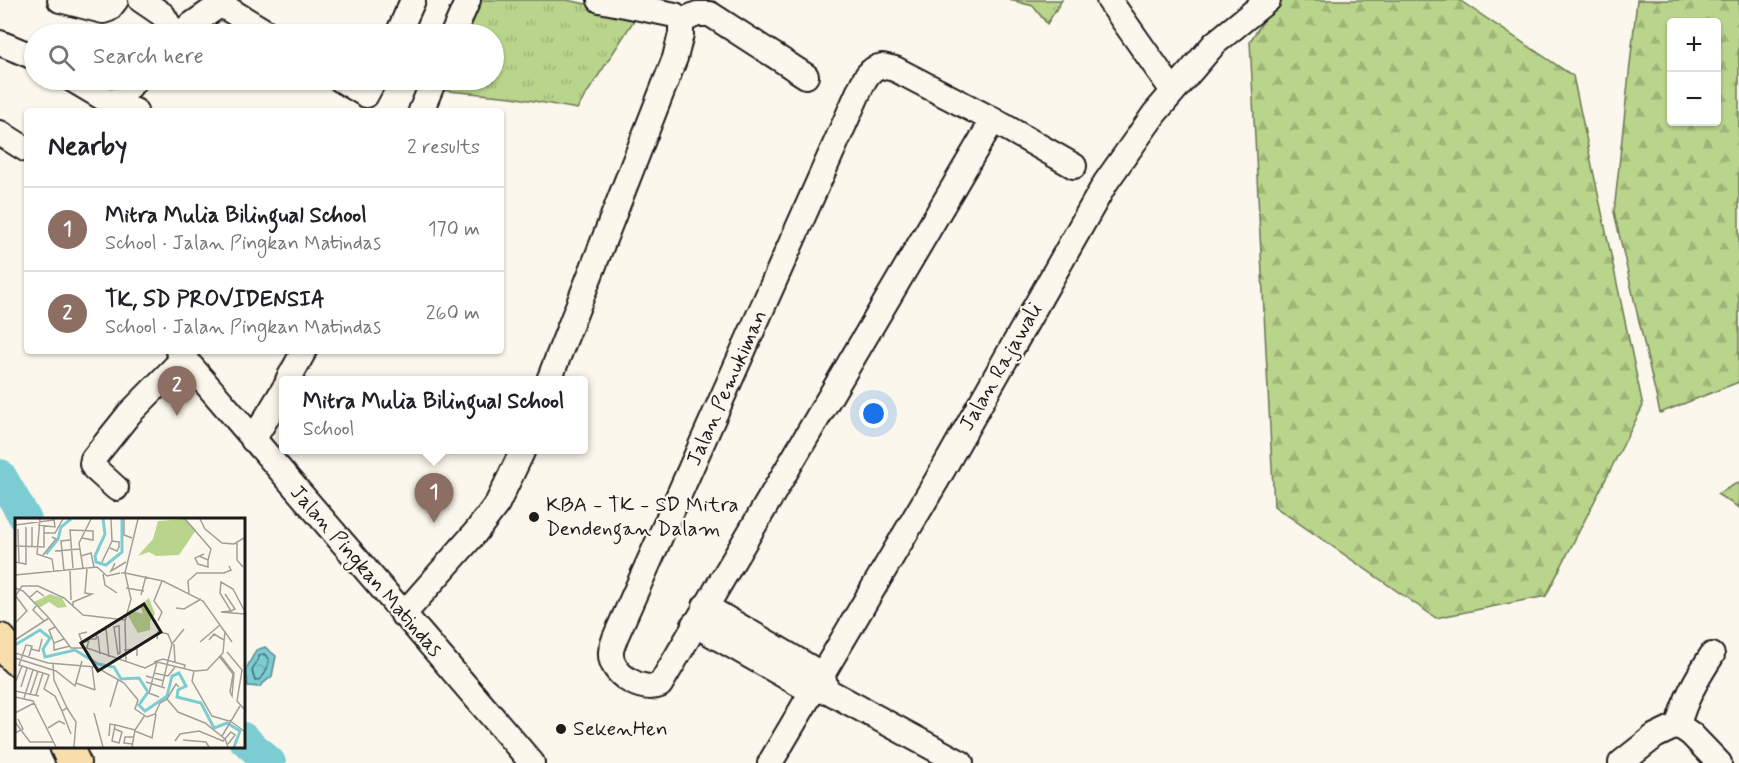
<!DOCTYPE html>
<meta charset="utf-8">
<style>
:root{--surface:#fff;--page:#f6f6f6;--text:#202124;--muted:#757577;--line:#e0e0e0;--accent:#b45309}
body{margin:0;font-family:Mynerve,sans-serif;background:var(--page);color:var(--text)}
.controls{position:absolute;right:18px;top:18px;display:grid;overflow:hidden;border-radius:6px;box-shadow:0 2px 4px #0004}
.controls button{width:54px;height:54px;display:grid;place-items:center;padding:0;border:0;border-bottom:2px solid var(--line);background:var(--surface);color:var(--text);font:30px sans-serif}
.you{position:absolute;left:874px;top:414px;width:21px;height:21px;margin:-15px;border:4px solid #fff;border-radius:50%;background:#1a73e8;box-shadow:0 0 0 9px #1a73e833}
.badge{display:grid;place-items:center;width:39px;height:39px;border-radius:50%;background:var(--accent);color:#fff;font-size:20px;font-weight:700}
.pin{position:absolute;translate:-50% -50px;filter:drop-shadow(0 2px 3px #0008)}
.pin::after{content:'';position:absolute;top:32px;width:21px;height:18px;background:inherit;clip-path:polygon(0 0,100% 0,50% 100%)}
.popup{position:absolute;left:279px;top:376px;width:309px;height:78px;box-sizing:border-box;display:grid;place-content:center;border-radius:6px;background:var(--surface);filter:drop-shadow(0 2px 4px #0005);font-size:20px;white-space:nowrap;color:var(--muted)}
.popup b{font-size:22px;color:var(--text)}
.popup::after{content:'';position:absolute;left:50%;top:100%;margin-left:-12px;border:12px solid transparent;border-top-color:var(--surface)}
.list{margin:0;padding:0;list-style:none}
h2{display:flex;justify-content:space-between;align-items:center;height:78px;margin:0;padding:0 24px;font-size:26px}
h2 small{font-size:20px;font-weight:400;color:var(--muted)}
.list li{display:grid;grid-template-columns:39px 1fr auto;gap:18px;align-items:center;box-sizing:border-box;height:84px;padding:0 24px;border-top:2px solid var(--line)}
.list b{display:block;font-size:22px;white-space:nowrap}
.list p{margin:0;font-size:20px;white-space:nowrap;color:var(--muted)}
.list em{font-size:20px;font-style:normal;color:var(--muted)}
.icon{flex:none;width:33px;height:33px;fill:none;stroke:currentColor;stroke-width:2;stroke-linecap:round;stroke-linejoin:round}
.map{position:relative;flex:none;width:1739px;height:763px;overflow:hidden}
.search{position:absolute;background:var(--surface);box-shadow:0 2px 4px #0004;left:24px;top:24px;width:480px;height:66px;display:flex;align-items:center;gap:15px;box-sizing:border-box;padding:0 21px;border-radius:33px;color:var(--muted);font-size:22px}
.panel{position:absolute;background:var(--surface);box-shadow:0 2px 4px #0004;left:24px;top:108px;width:480px;height:246px;border-radius:6px}
.map>svg:first-child{display:block}
.grass{fill:url(#grass-tufts);stroke:#6a7854;stroke-width:1.5}
.forest{fill:url(#forest-firs);stroke:#6a7854;stroke-width:1.5;fill-rule:evenodd}
.park{fill:url(#park-crowns);stroke:#6a7854;stroke-width:1.5}
.water{fill:url(#water-ripples);stroke:#56868a;stroke-width:1.5}
.lines{fill:none;stroke-linecap:round;stroke-linejoin:round}
.shore{stroke:#426365;stroke-width:1.5}
.river{stroke:#7ccdd3;stroke-width:32}
.minor-casing{stroke:#1c1c1c;stroke-width:28}
.major-casing{stroke:#1c1c1c;stroke-width:36}
.minor{stroke:#fbf7ec;stroke-width:24}
.major{stroke:#f8deab;stroke-width:32}
.poi-dot{fill:#1c1c1c;stroke:#fbf7ec;stroke-width:2}
.labels{text-anchor:middle;dominant-baseline:central;stroke-width:4.5;stroke-linejoin:round;paint-order:stroke}
.street-label{font-size:21px;fill:#1c1c1c;stroke:#fbf7ec}
.poi-label{font-size:21px;fill:#1c1c1c;stroke:#fbf7ec;text-anchor:start}
.inset-river{fill:none;stroke:#7ccdd3;stroke-width:3}
.inset-road{fill:none;stroke:#a29f99;stroke-width:1.5}
.view{fill:#1c1c1c;fill-opacity:0.15;stroke:#1c1c1c;stroke-width:3}
.inset-edge{fill:none;stroke:#1c1c1c;stroke-width:3}
</style>
<div class="map">
<svg width="1739" height="763" viewBox="0 0 1739 763">
<defs>
<pattern id="grass-tufts" width="24" height="20" patternUnits="userSpaceOnUse" patternTransform="scale(1.5)"><rect width="24" height="20" fill="#b9d48b"/><path d="M3 7l-1-3M5 7V3M7 7l1-3M15 17l-1-3M17 17v-4M19 17l1-3" fill="none" stroke="#9eb577"/></pattern>
<pattern id="forest-firs" width="22" height="20" patternUnits="userSpaceOnUse" patternTransform="scale(1.5)"><rect width="22" height="20" fill="#b9d48b"/><path d="M5 1l3.5 6h-7zM16 11l3.5 6h-7z" fill="#9eb577"/></pattern>
<pattern id="park-crowns" width="20" height="18" patternUnits="userSpaceOnUse" patternTransform="scale(1.5)"><rect width="20" height="18" fill="#b9d48b"/><path d="M2 6a3 3 0 1 1 6 0M12 15a3 3 0 1 1 6 0" fill="none" stroke="#9eb577"/></pattern>
<pattern id="water-ripples" width="26" height="14" patternUnits="userSpaceOnUse" patternTransform="scale(1.5)"><rect width="26" height="14" fill="#7ccdd3"/><path d="M2 4q2-2 4 0t4 0M15 11q2-2 4 0t4 0" fill="none" stroke="#6bafb5"/></pattern>
</defs>
<rect width="100%" height="100%" fill="#fbf7ec"/>
<filter id="ink" filterUnits="userSpaceOnUse"><feTurbulence type="fractalNoise" baseFrequency=".0167" numOctaves="2"/><feDisplacementMap in="SourceGraphic" scale="12" xChannelSelector="R" yChannelSelector="G"/><feConvolveMatrix kernelMatrix="1 2 1 2 8 2 1 2 1" color-interpolation-filters="sRGB"/></filter>
<g filter="url(#ink)">
<path class="grass" d="M477 0H566L638 14 577 109 512 97 439 90 443 80H494V34H462Z"/>
<path class="forest" d="M1277 0H1459L1573 76 1643 406 1546 596 1436 618 1274 506 1250 41Z
M1637 0H1739V382L1660 413 1614 212ZM1672 22H1716V122H1672Z
M1739 482V508L1717 494Z"/>
<path class="park" d="M1010 0H1062L1047 24 1033 6Z"/>
<path class="water" d="M265 647 276 656 272 676 259 687 248 686 245 671 256 650Z"/>
<g class="lines">
<path class="shore" d="M264 654 269 659C267 669 265 679 255 681L252 671 260 655Z"/>
<path class="river" d="M0 475 26 520
M243 738 270 763"/>
<defs>
<path id="minor" d="M60 0 103 11 109 9 116 0
M141 0 163 15 174 34
M1109 0 1173 91
M681 21 697 14H710L806 76
M178 34 217 7 223 6 269 34
M398 34 413 0
M453 34 468 0
M0 43 34 57
M882 66 895 69 993 120 660 685C642 693 609 674 611 652 611 648 614 642 615 638L859 91C864 80 869 68 882 66Z
M73 80 115 105 135 111
M341 80 366 95 374 80
M110 111 135 80
M421 111 434 80
M993 120 1074 166
M0 133 27 150
M178 351 532 763
M288 380 304 351
M549 380 675 58 681 34V21L675 15 600 0
M253 440 284 389
M116 488 94 468 92 464 93 459 129 414 184 358
M705 606 823 675 826 690
M403 615 475 533 497 504 523 450
M694 624 813 692 826 690 961 763
M1678 725C1685 699 1697 678 1712 655
M770 763 937 480 1106 182 1155 113 1215 43 1268 0
M1621 763 1655 736 1678 725 1691 734 1719 763"/>
<path id="major" d="M0 640 16 659
M66 746 74 763"/>
</defs>
<use href="#minor" class="minor-casing"/>
<use href="#major" class="major-casing"/>
<use href="#minor" class="minor"/>
<use href="#major" class="major"/>
</g>
</g>
<g class="poi-dot">
<circle cx="534" cy="517" r="6"/>
<circle cx="561" cy="729" r="6"/>
</g>
<g class="labels">
<g class="street-label">
<text transform="translate(1001 367) rotate(-60)">Jalan Rajawali</text>
<text transform="translate(727 388) rotate(-66)">Jalan Pemukiman</text>
<text transform="translate(366 571) rotate(49)">Jalan Pingkan Matindas</text>
</g>
<g class="poi-label">
<text x="546" y="505">KBA - TK - SD Mitra<tspan x="546" dy="24">Dendengan Dalam</tspan></text>
<text x="573" y="729">SekenHen</text>
</g>
</g>
<g transform="translate(15 518)">
<rect width="230" height="230" fill="#fbf7ec"/>
<path d="M35 76 47 80 52 89 43 90 34 84 24 90 19 84ZM134 80 140 96 135 103V112L123 115 112 96 115 92 128 96 125 87Z" fill="#b9d48b"/>
<path d="M170 1 181 12 164 37 141 38 134 34 123 38 138 21 143 3Z" fill="#b9d48b"/>
<path class="inset-river" d="M88 1 90 16 80 38 81 44 91 47 107 34V1M31 36 43 21 46 9 56 1M0 127 25 112 35 120 28 131 30 139 60 132 83 146 99 149 106 161 124 160 133 174 124 187 130 193 152 178 157 158 164 155 171 168 163 172 162 179 186 185 199 210 212 205 225 213 219 229"/>
<path class="inset-road" d="M25 1 22 36 37 41 39 54M109 1V17L117 20M170 1 196 31 193 42 184 38M185 1 190 11 207 25 219 26 229 20M0 7 39 2M23 7 40 9 39 1M3 11 4 45M29 15H40L48 1M222 25V42L228 49M0 28 29 29V8M17 28V9M95 30 102 33 104 29V24L97 23M40 33 65 31M189 36 180 40 183 46 193 49V42M28 37 41 21 37 19M66 38 76 35 79 49M0 44 11 46V9M87 44 97 23 96 1M100 45 96 53 111 44M58 50 55 12 78 13V22L67 20M68 50 64 25 76 1M49 53 46 23 55 22M55 53 56 82M106 55H110L123 1M88 56 90 67 102 75M0 57 82 49 92 58 105 55M0 70 8 73 33 99 56 130H72L130 150 142 144 179 153 192 152 208 135 210 113M111 70 129 73M174 76 173 63 182 55H209L216 52 214 48M210 76 220 91 216 93M1 77 7 68H23L49 80 68 97 110 102M126 77 131 58M14 80 22 73 29 78M21 88 18 92 29 103M58 88V84L77 76 70 75 72 51M161 90 169 91 186 81M229 92 218 71 206 64 205 75 216 93 206 94 229 96M143 103 147 94 139 83 147 63M0 105 12 93 0 77M104 108 105 135 103 136 99 109ZM72 114 64 116 67 124 73 123M82 114 91 111 94 139M83 118 85 136M49 121 39 125V132L55 128M142 121 143 114 153 116 157 126 147 168M0 122 34 100M194 122 199 116 209 122M185 124 205 107M39 125 34 112 40 109M157 126 169 111M159 126 160 144M72 130 74 121H81L82 114M16 131 24 133 27 121M109 132 122 131V138M212 134 227 152 222 183 229 191M0 135 33 145 81 149 109 165 123 182 120 191 132 199 140 196 145 185 152 181 163 194 190 205 210 221 213 229M14 138 17 128 11 127 4 147 34 157 29 171 40 178 47 193 52 190 39 162 38 146M204 138 218 156 215 174 217 178 219 155 205 137M0 140 41 153 60 168 67 143M111 144 110 103 116 81 110 55 148 63 188 83 217 124M139 144 148 141 170 147 169 151M142 144 134 175 144 179M77 149 80 172M179 153 177 163 197 198 214 203M139 155 153 158 160 149M131 158 149 163M131 164 150 170M0 165 7 148M61 165 80 172M6 169 12 150M0 173 24 178M15 177 23 153M21 177 28 155M0 179 18 183 41 229M9 180 18 152M152 181 161 166 164 169M95 189 103 162M52 190 61 204 59 229M47 193 56 216M0 195 19 185M79 195 88 229M214 202 229 213M0 204 15 224H39M33 210 44 203 50 206M100 211 107 214 104 225 97 223 100 207H101L120 212M120 213 137 220 141 196M0 215 8 211 3 201M94 218 95 206 101 207M207 218 225 188M168 222 191 224 194 229M160 223 165 216 184 213 208 223 216 214 220 217 213 226M118 226 109 225 110 219H119M117 229 120 212 130 197"/>
<path class="view" d="M129 86 146 114 83 153 66 125Z"/>
<rect width="230" height="230" class="inset-edge"/>
</g>
</svg>
<div class="controls">
<button>+</button>
<button>−</button>
</div>
<div class="you"></div>
<div class="pin badge" style="left:434px;top:523px;background:#8d6e63">1</div>
<div class="popup"><b>Mitra Mulia Bilingual School</b>School</div>
<div class="pin badge" style="left:177px;top:416px;background:#8d6e63">2</div>
<div class="search"><svg class="icon" aria-label="search" viewBox="0 0 24 24"><circle cx="10" cy="10" r="6"/><path d="M15 15l6 6"/></svg>Search here</div>
<section class="panel">
<h2>Nearby<small>2 results</small></h2>
<ul class="list">
<li><span class="badge" style="background:#8d6e63">1</span><div><b>Mitra Mulia Bilingual School</b><p>School · Jalan Pingkan Matindas</p></div><em>170 m</em></li>
<li><span class="badge" style="background:#8d6e63">2</span><div><b>TK, SD PROVIDENSIA</b><p>School · Jalan Pingkan Matindas</p></div><em>260 m</em></li>
</ul>
</section>
</div>
